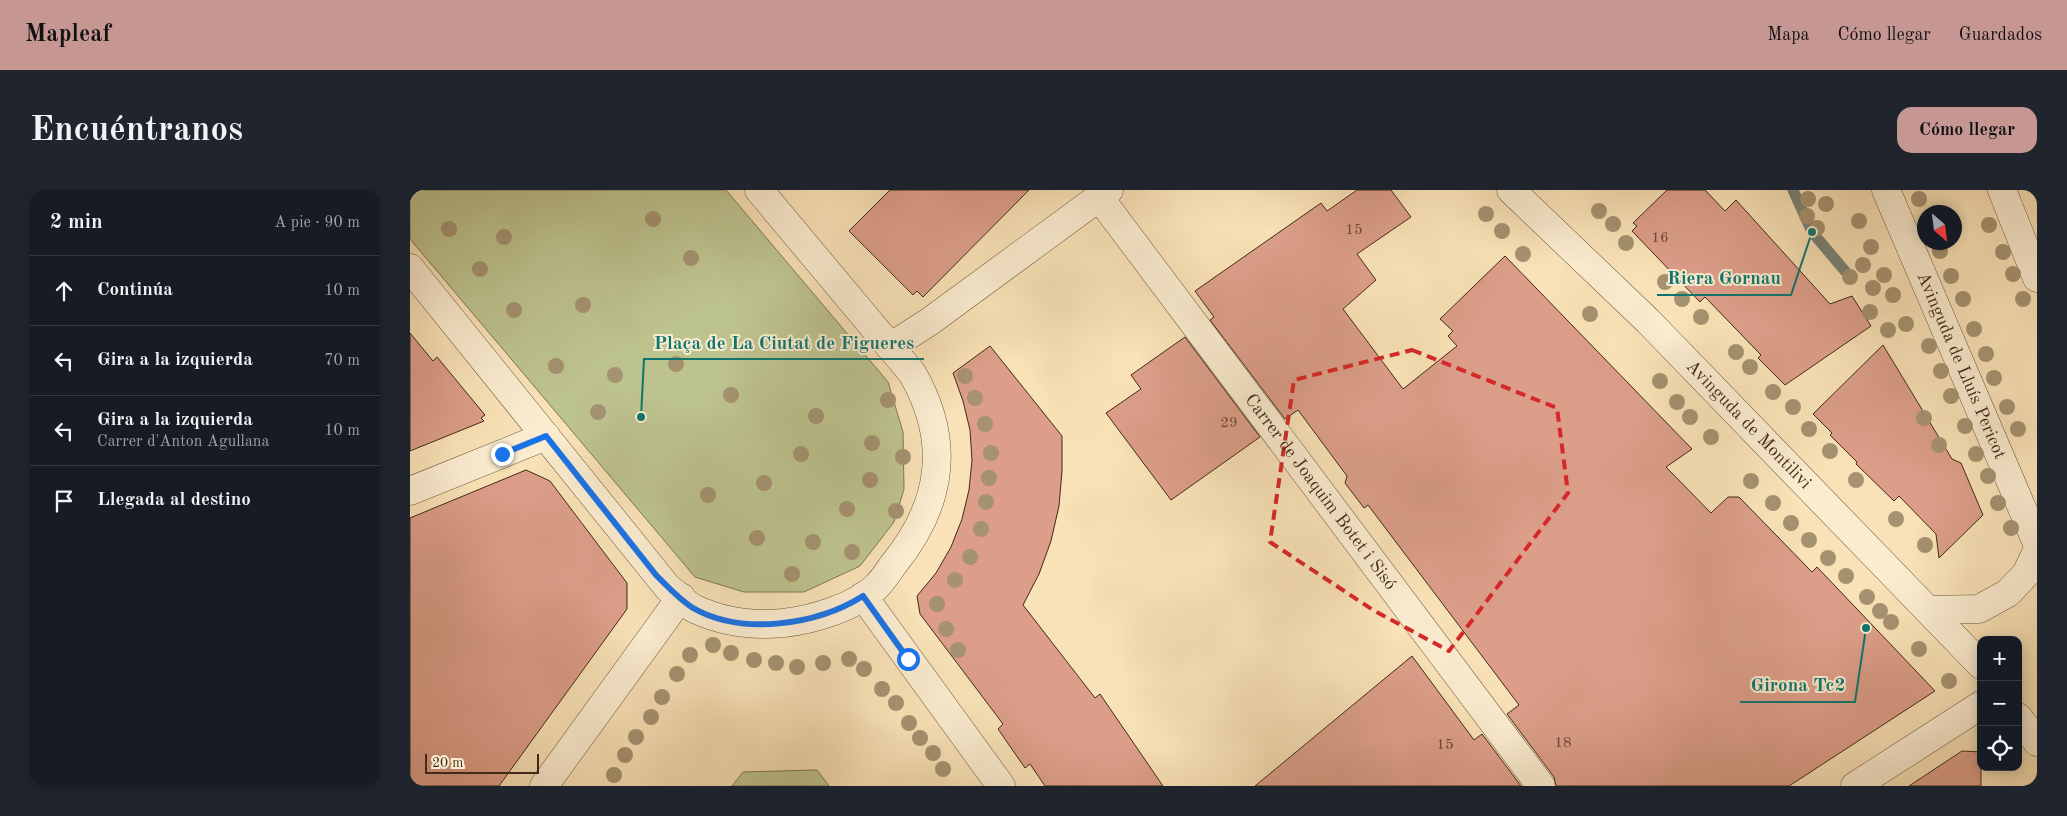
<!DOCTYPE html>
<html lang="es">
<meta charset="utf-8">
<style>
:root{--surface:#171b24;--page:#20242c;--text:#f1f3f6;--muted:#9ea1a6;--line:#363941;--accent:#c59692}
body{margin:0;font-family:"Old Standard TT",serif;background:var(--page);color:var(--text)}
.controls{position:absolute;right:15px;bottom:15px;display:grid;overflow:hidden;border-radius:10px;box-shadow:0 2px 12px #0003}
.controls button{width:45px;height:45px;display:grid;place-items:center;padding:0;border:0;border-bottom:1px solid var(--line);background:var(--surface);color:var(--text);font:25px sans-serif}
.compass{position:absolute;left:1507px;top:15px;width:45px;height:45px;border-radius:50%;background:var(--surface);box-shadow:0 2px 12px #0003;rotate:152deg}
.scale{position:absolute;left:15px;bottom:12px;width:114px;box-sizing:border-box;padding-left:5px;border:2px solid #412a17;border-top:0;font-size:14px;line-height:18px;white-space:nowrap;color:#412a17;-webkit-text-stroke:4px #fbecd0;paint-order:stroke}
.stop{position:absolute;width:15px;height:15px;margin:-11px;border:4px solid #1a73e8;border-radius:50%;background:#fff}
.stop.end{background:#1a73e8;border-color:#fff;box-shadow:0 1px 5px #0008}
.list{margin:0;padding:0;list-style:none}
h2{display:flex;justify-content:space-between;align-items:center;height:65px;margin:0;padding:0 20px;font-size:21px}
h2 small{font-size:16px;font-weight:400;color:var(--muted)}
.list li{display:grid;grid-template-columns:32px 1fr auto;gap:15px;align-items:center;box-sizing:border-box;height:70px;padding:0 20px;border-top:1px solid var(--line)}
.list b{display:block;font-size:19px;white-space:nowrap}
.list p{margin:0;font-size:16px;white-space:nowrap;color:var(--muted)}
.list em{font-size:16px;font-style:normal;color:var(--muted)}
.icon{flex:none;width:28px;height:28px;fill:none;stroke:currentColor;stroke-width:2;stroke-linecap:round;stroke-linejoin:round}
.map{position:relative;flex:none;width:1627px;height:596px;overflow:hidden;border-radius:15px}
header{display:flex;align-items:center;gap:30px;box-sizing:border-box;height:70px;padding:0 25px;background:var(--accent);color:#111}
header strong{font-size:24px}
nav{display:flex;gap:28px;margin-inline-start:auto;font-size:18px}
.intro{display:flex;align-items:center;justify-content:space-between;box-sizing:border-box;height:120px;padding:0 30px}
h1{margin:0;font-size:35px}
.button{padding:12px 22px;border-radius:15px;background:var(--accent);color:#111;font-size:18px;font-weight:700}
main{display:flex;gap:30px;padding:0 30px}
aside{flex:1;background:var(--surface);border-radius:15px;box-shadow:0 2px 12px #0003}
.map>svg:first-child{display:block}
.green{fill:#bdc38f;stroke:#7f7653}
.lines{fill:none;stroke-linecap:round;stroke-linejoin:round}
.stream{stroke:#798276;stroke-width:11}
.building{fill:#dc9e89;stroke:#412a17}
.minor-casing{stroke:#6f583f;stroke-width:29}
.tertiary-casing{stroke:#6f583f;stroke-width:29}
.minor{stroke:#fbecd0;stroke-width:28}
.tertiary{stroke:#fbecd0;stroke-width:28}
.tree{fill:#a59270}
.route{stroke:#1a73e8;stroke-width:6}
.marked{fill:none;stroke:#d62828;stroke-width:4;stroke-dasharray:10 6;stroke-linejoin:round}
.labels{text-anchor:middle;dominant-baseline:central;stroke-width:4;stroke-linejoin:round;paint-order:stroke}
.number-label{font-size:15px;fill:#684734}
.street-label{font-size:18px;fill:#412a17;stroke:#fbecd0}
.leader{fill:none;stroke:#0f766e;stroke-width:2}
.callout-dot{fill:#0f766e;stroke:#fbecd0;stroke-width:2}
.callout-label{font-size:19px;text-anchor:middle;font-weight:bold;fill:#0f766e;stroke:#fbecd0;stroke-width:4;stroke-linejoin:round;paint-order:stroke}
</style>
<header>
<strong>Mapleaf</strong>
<nav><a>Mapa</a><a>Cómo llegar</a><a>Guardados</a></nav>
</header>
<div class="intro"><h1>Encuéntranos</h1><a class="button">Cómo llegar</a></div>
<main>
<aside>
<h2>2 min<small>A pie · 90 m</small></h2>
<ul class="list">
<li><svg class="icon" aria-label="ahead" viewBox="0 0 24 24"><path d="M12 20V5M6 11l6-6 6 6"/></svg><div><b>Continúa</b></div><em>10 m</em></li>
<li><svg class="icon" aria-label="left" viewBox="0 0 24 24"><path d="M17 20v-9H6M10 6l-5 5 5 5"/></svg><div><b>Gira a la izquierda</b></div><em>70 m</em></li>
<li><svg class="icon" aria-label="left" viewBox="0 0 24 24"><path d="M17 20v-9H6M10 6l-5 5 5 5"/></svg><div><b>Gira a la izquierda</b><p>Carrer d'Anton Agullana</p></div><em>10 m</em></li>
<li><svg class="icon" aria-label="arrive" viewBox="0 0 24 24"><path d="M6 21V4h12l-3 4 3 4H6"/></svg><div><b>Llegada al destino</b></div></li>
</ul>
</aside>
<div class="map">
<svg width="1627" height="596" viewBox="0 0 1627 596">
<rect width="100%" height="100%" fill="#f9e2b7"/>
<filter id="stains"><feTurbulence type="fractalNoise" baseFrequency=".004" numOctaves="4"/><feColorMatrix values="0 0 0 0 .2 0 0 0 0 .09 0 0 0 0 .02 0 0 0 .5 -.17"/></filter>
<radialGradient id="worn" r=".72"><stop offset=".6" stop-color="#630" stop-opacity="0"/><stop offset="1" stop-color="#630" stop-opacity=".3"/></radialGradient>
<path class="green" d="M0 0H316L478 192 493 242 494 299 484 332 450 376 394 402H334L285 387 0 49Z
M407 580 419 596H322L333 582Z"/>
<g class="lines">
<path class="stream" d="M1383 0 1402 42 1435 81"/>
</g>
<path class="building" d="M480 0H619L513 107 507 101 503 105 439 41Z
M947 0H981L1001 27 947 64 966 90 933 119 993 199 1047 156 1038 146 1043 141 1030 129 1095 66 1282 259 1256 277 1301 323 1318 307H1329L1402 382 1407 377 1525 501 1379 596H1146L1144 587 1097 524 1109 515 958 315 954 318 935 293 937 286 888 220 875 229 800 130 804 127 785 101 911 13 917 21Z
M1257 0H1295L1315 21 1326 10 1420 114 1442 106 1461 136 1375 195 1348 168 1351 165 1295 107 1290 112 1222 41 1227 36 1223 33Z
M0 143 23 171 27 167 75 225 71 228 74 231 0 261Z
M775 147 850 247 761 310 696 223 731 199 721 185Z
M1473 155 1542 269 1551 273 1573 325 1529 368 1526 344 1489 306 1484 311 1446 274 1447 272 1420 245 1422 243 1403 224Z
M580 156 652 246V281L649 316 641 351 629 384 613 415 685 508 690 504 753 596H635L620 574 615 578 588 539 593 534 510 424 507 406 526 383 541 357 552 329 559 300 562 270 560 240 553 211 543 183Z
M116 280 140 291 217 393V419L89 596H0V328Z
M1002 466 1064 550 1072 544 1111 596H845Z
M1552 561 1571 562V596H1499Z"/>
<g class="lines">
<defs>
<g id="minor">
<path id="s1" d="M1101 0 1238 131 1571 475"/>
<path id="s2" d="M689 7 1131 596"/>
<path d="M0 78 258 398C267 404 275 414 285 419 313 432 343 436 373 433 402 430 446 417 467 396 473 390 478 382 483 375 532 315 542 252 502 183L349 0"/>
<path d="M480 157 519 132 699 0"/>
<path d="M0 301 136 246"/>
<path d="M453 406 591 596"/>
<path d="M1519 420 1569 419 1598 403 1616 384 1627 361"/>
<path d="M1608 527 1627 552"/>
<path d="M134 596 271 407"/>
<path d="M1445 596 1571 515"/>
</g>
<g id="tertiary">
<path id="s3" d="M1476 0 1627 353"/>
<path d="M1592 0 1627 88"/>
</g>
</defs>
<use href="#minor" class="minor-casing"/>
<use href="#tertiary" class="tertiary-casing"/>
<use href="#minor" class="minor"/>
<use href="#tertiary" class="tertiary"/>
</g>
<g class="tree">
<circle cx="1398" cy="9" r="8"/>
<circle cx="1509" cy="9" r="8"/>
<circle cx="1416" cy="14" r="8"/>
<circle cx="1189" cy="21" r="8"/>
<circle cx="1076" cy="24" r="8"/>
<circle cx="1397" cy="26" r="8"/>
<circle cx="243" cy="29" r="8"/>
<circle cx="1449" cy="31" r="8"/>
<circle cx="1203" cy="34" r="8"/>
<circle cx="1579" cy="35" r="8"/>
<circle cx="1407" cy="38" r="8"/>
<circle cx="39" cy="39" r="8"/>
<circle cx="1092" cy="41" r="8"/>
<circle cx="94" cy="47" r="8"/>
<circle cx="1216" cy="53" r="8"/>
<circle cx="1461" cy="57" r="8"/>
<circle cx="1530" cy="61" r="8"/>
<circle cx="1593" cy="62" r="8"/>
<circle cx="1113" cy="64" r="8"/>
<circle cx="281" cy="68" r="8"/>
<circle cx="1453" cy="75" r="8"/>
<circle cx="70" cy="79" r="8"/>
<circle cx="1603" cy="84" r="8"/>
<circle cx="1474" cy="85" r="8"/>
<circle cx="1541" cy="86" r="8"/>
<circle cx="1440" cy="87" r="8"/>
<circle cx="1255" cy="92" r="8"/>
<circle cx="1463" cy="98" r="8"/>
<circle cx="1483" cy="105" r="8"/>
<circle cx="1272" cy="109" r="8"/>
<circle cx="1553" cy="109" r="8"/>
<circle cx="1613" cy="109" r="8"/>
<circle cx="173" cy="115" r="8"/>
<circle cx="104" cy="120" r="8"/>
<circle cx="1460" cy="122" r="8"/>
<circle cx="1180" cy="124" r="8"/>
<circle cx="1291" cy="127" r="8"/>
<circle cx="1496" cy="134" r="8"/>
<circle cx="1564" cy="139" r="8"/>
<circle cx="1478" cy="140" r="8"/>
<circle cx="1519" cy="156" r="8"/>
<circle cx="1326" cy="162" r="8"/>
<circle cx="1576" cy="164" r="8"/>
<circle cx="266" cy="174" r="8"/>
<circle cx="146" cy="176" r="8"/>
<circle cx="1340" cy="177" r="8"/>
<circle cx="1531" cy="181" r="8"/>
<circle cx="205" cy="185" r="8"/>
<circle cx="555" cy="186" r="8"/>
<circle cx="1584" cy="188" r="8"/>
<circle cx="1250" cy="191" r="8"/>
<circle cx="1363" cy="202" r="8"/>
<circle cx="321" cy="205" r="8"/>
<circle cx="1541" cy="206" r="8"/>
<circle cx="565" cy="208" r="8"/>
<circle cx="478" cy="210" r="8"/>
<circle cx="1267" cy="212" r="8"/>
<circle cx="1383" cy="217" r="8"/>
<circle cx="1597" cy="217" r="8"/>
<circle cx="188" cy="222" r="8"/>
<circle cx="406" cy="226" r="8"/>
<circle cx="1280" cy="227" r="8"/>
<circle cx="1514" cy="228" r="8"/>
<circle cx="575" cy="234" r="8"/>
<circle cx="1555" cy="236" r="8"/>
<circle cx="1399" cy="239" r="8"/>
<circle cx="1608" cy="239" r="8"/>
<circle cx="1301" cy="247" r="8"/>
<circle cx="462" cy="253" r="8"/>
<circle cx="1529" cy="255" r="8"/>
<circle cx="1420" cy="261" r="8"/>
<circle cx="581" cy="263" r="8"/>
<circle cx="391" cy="264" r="8"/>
<circle cx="1566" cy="264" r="8"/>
<circle cx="493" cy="267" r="8"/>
<circle cx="1578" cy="286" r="8"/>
<circle cx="579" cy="288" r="8"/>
<circle cx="460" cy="290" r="8"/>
<circle cx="1446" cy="290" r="8"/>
<circle cx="1341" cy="291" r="8"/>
<circle cx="354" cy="293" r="8"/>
<circle cx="298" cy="305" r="8"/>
<circle cx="576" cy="312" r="8"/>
<circle cx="1363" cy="313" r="8"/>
<circle cx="1588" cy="313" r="8"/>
<circle cx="437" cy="319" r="8"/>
<circle cx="486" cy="321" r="8"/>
<circle cx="1486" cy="329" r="8"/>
<circle cx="1381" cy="333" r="8"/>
<circle cx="1601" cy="338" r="8"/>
<circle cx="571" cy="339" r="8"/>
<circle cx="347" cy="348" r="8"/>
<circle cx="1399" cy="350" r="8"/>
<circle cx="403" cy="352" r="8"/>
<circle cx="1515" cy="355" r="8"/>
<circle cx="442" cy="362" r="8"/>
<circle cx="560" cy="367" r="8"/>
<circle cx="1418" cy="368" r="8"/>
<circle cx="382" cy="384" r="8"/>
<circle cx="1436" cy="386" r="8"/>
<circle cx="545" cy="390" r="8"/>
<circle cx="1457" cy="407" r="8"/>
<circle cx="527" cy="414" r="8"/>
<circle cx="1470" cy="421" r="8"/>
<circle cx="1481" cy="432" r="8"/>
<circle cx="536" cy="439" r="8"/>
<circle cx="303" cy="455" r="8"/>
<circle cx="1509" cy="459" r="8"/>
<circle cx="548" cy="460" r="8"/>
<circle cx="321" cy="463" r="8"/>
<circle cx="280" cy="465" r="8"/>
<circle cx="439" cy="469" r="8"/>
<circle cx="344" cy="470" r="8"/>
<circle cx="366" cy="473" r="8"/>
<circle cx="413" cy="473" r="8"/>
<circle cx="387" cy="477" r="8"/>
<circle cx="454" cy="479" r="8"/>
<circle cx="267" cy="484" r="8"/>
<circle cx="1539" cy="491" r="8"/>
<circle cx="472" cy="499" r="8"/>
<circle cx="252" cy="507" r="8"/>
<circle cx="486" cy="513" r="8"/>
<circle cx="241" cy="527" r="8"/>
<circle cx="499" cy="533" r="8"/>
<circle cx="226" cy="547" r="8"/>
<circle cx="510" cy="548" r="8"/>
<circle cx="523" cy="563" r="8"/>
<circle cx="215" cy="565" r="8"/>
<circle cx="533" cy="579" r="8"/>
<circle cx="204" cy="585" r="8"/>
</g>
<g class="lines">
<path class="route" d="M92 264 136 246 246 385C257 396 270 410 283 418 332 446 407 435 453 406L498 469"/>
</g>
<path class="marked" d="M1002 160 1147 218 1158 303 1039 461 963 420 860 352 884 190Z"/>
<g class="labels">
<g class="number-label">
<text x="944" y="40">15</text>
<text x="1250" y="48">16</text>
<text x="819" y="233">29</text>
<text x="1153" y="553">18</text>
<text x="1035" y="555">15</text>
</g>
<g class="street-label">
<text stroke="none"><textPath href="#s3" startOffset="191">Avinguda de Lluís Pericot</textPath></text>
<text stroke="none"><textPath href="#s1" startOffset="334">Avinguda de Montilivi</textPath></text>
<text stroke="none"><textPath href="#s2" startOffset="369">Carrer de Joaquim Botet i Sisó</textPath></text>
</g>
</g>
<path class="leader" d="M1402 42L1381 105H1247M231 227L234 169H514M1456 438L1445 512H1330"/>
<g class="callout-dot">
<circle cx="1402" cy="42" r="5"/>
<circle cx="231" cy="227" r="5"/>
<circle cx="1456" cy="438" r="5"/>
</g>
<g class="callout-label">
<text x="1314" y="94">Riera Gornau</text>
<text x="374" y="159">Plaça de La Ciutat de Figueres</text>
<text x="1388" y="501">Girona Tc2</text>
</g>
<rect width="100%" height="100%" filter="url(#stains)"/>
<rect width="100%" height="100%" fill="url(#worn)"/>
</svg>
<div class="controls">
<button>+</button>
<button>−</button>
<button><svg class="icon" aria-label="locate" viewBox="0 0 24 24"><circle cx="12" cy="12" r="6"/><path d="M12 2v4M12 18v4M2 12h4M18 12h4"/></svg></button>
</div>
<svg class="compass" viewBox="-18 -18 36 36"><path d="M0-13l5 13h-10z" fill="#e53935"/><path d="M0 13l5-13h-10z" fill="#9ea1a6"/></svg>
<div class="scale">20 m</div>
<div class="stop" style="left:498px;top:469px"></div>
<div class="stop end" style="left:92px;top:264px"></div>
</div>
</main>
